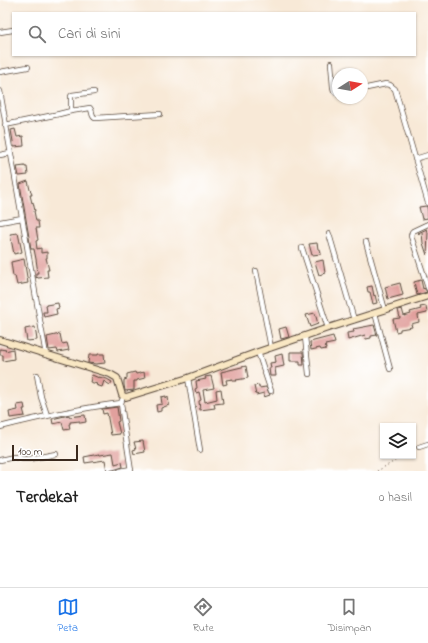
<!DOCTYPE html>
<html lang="id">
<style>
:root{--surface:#fff;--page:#f6f6f6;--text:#222;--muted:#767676;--line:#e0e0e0;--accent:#1a73e8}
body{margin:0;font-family:"Indie Flower",sans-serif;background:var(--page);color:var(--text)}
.controls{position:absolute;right:12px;bottom:12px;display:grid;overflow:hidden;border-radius:0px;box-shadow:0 1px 3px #0004}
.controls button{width:36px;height:36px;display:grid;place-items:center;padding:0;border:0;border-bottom:1px solid var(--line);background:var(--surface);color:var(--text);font:20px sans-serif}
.compass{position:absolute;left:332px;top:68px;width:36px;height:36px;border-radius:50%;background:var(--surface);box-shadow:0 1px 3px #0004;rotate:79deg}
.scale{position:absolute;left:12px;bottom:10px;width:66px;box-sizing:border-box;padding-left:4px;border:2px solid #3b2a1e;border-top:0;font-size:11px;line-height:14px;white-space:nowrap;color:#3b2a1e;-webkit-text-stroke:3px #fff;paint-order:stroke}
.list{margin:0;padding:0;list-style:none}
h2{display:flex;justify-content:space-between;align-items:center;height:52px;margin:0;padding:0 16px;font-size:17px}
h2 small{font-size:13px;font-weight:400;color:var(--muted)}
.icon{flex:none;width:22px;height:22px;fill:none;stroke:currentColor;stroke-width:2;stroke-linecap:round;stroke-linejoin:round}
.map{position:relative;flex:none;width:428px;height:471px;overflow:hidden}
.search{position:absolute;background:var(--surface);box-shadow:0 1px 3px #0004;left:12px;right:12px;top:12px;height:44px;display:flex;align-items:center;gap:10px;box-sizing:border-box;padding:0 14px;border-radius:0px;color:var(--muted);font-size:15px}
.sheet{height:116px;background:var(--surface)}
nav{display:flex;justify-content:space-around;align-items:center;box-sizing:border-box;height:56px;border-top:1px solid var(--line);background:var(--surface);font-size:11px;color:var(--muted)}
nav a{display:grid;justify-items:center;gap:2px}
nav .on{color:var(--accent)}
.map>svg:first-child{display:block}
.building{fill:#e1a09d}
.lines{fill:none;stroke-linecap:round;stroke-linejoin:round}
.street-casing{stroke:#57473a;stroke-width:6}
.secondary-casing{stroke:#57473a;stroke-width:8}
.path{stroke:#57473a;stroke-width:1;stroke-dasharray:1 3;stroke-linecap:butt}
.street{stroke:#fff;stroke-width:4.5}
.secondary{stroke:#f9e7c3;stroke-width:6}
</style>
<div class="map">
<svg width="428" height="471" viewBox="0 0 428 471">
<rect width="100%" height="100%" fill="#fff"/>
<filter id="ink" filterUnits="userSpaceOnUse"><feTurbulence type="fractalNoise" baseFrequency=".025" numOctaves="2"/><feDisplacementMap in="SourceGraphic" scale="8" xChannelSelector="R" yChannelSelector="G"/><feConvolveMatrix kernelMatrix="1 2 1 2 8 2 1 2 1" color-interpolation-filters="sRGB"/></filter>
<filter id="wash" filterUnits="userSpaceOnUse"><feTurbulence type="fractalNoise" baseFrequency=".012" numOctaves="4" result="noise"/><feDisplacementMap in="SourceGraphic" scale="16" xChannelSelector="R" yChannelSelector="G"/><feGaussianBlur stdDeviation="0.9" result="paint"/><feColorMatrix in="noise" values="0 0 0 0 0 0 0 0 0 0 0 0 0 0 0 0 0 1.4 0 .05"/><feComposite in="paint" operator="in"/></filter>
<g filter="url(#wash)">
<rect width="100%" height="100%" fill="#f8e9d7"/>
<g id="blocks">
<path class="building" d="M15 129 17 137 23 136 24 146 14 147 11 130Z
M25 166V167H27L28 175 19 176 17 167Z
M28 181 30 190 31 191 32 195H30L32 203 33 202 35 211H34L36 221H38L39 228H36L38 240 36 241 37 249 41 248V253L47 252V258H46L49 270H47L48 277 38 278 37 277 36 278V273H38L36 259 34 249H31L20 184Z
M426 206 427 207 428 212V218L422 219 419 207Z
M427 229 428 233 427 255 423 243 422 233 419 234 418 233Z
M18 233 22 252 14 254 10 234Z
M317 243 318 249H320L321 254 312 255 309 244Z
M24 259 28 283 17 285 15 276H13L11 262Z
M323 260 325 273 319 275 315 262Z
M421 280 423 289 424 288 427 292 417 295 414 282Z
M400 283 403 295 388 299 385 287Z
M372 286 374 296 375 295 377 303 373 304 370 292H368L367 287Z
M58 303 59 308 56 309 57 314 44 317 43 312H47L46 305Z
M426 306 427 313 418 315 419 322 411 324 412 327 400 329V331L396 332 393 319 400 318 398 310 402 309 404 316 411 314 410 312 421 309 420 307Z
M315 313 318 324 310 327 306 315Z
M374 325 377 335 371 336V338L366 339 365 335 348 340 347 333 354 332 353 329Z
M35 327 37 340 27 341 25 329Z
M286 327 289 337 281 339 279 329Z
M60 334 62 344 67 343 69 350 58 352 57 349 49 350 47 337Z
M333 336 335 343 325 345 326 349 321 350 320 348 311 350 310 342Z
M0 349 6 350 5 351 13 349 14 359 3 361V355H0Z
M290 352H303L304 365H300V361H290Z
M98 354H104L105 363 96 364 88 363 89 355H98Z
M282 354 284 366 275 368 276 376H270L269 368H271L270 363 276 362 275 356Z
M246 366 248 378 236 380 237 381H233V379L226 380 227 384 223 385 221 372Z
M135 372 136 374 144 372 145 378 137 380V381H134V390L125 391 124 385V380L127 379V374Z
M92 375 99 378V377L107 379 112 382 110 385 104 381 102 387 96 385 97 384 90 382Z
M211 376 214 388 203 390 205 402 217 399 216 390 221 389 223 403 214 404 215 408 200 410 199 401 201 400 199 392 196 393 195 389 197 388 196 381 206 379 205 377Z
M259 385V388L266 387 270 395 264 397V393L256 395 254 386Z
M166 396V398L168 397 169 405 161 408V411L157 412 156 405 162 404 161 397Z
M24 404 25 409H23L25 416 10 418 9 412 18 410 17 405Z
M117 407 119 421 117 422 120 434 111 435 107 413 103 414 102 409Z
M69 415V417L85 415 86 422 80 423V421L70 422V424H69L70 429 64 430 62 422 53 424 52 419Z
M143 441 145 452 134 454 133 450 136 449 134 442Z
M113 453 115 464 122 462 123 467 113 470 107 471 105 460 85 463 84 457 99 454 100 455Z"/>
</g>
</g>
<g filter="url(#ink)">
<use href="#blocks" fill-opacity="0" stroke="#57473a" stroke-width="1"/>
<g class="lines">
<defs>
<path id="street" d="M0 32 13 30
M331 63 333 87 334 91 336 93H338
M0 72 28 67
M362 89 386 84 390 85 395 89 428 203
M0 91 46 355
M71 111 90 108C93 111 91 116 95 118L160 114
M5 125 59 114 71 111V96L72 95 94 92
M0 155 10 153
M415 159 428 155
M0 222 22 218
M428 224 413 231 412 232 411 236 428 288
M329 234 354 320
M366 242 385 310
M302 248 328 328
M256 271 271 348
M375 313 390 369
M305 337 309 374
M258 352 271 391
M37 375 41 397 47 415
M188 378 200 450
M122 400 121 403 122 411 131 471
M0 427C40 417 80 408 121 403
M419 447 428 444
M0 460 14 457 23 459H29L56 454
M120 471 131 469"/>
<path id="secondary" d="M0 340 110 374 117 378 122 395 123 396 126 397 188 378 258 352 328 328 428 296"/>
</defs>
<use href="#street" class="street-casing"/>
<use href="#secondary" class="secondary-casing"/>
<path class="path" d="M377 471 404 456"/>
<use href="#street" class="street"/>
<use href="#secondary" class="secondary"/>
</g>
</g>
</svg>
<div class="controls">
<button><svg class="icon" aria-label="layers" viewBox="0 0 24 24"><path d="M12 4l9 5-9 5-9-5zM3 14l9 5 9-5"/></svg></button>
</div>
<svg class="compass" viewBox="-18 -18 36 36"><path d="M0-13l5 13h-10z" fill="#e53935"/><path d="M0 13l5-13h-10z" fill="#767676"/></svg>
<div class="scale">100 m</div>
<div class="search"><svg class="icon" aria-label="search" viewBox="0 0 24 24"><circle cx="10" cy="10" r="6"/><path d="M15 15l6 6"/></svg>Cari di sini</div>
</div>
<section class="sheet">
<h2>Terdekat<small>0 hasil</small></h2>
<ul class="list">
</ul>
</section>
<nav>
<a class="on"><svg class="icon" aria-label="map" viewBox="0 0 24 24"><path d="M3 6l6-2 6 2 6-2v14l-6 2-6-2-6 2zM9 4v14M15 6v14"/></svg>Peta</a>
<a><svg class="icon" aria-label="directions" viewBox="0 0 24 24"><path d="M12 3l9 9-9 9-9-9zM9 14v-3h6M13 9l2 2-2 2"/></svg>Rute</a>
<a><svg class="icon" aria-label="saved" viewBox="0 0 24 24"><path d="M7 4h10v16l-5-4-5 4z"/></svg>Disimpan</a>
</nav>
